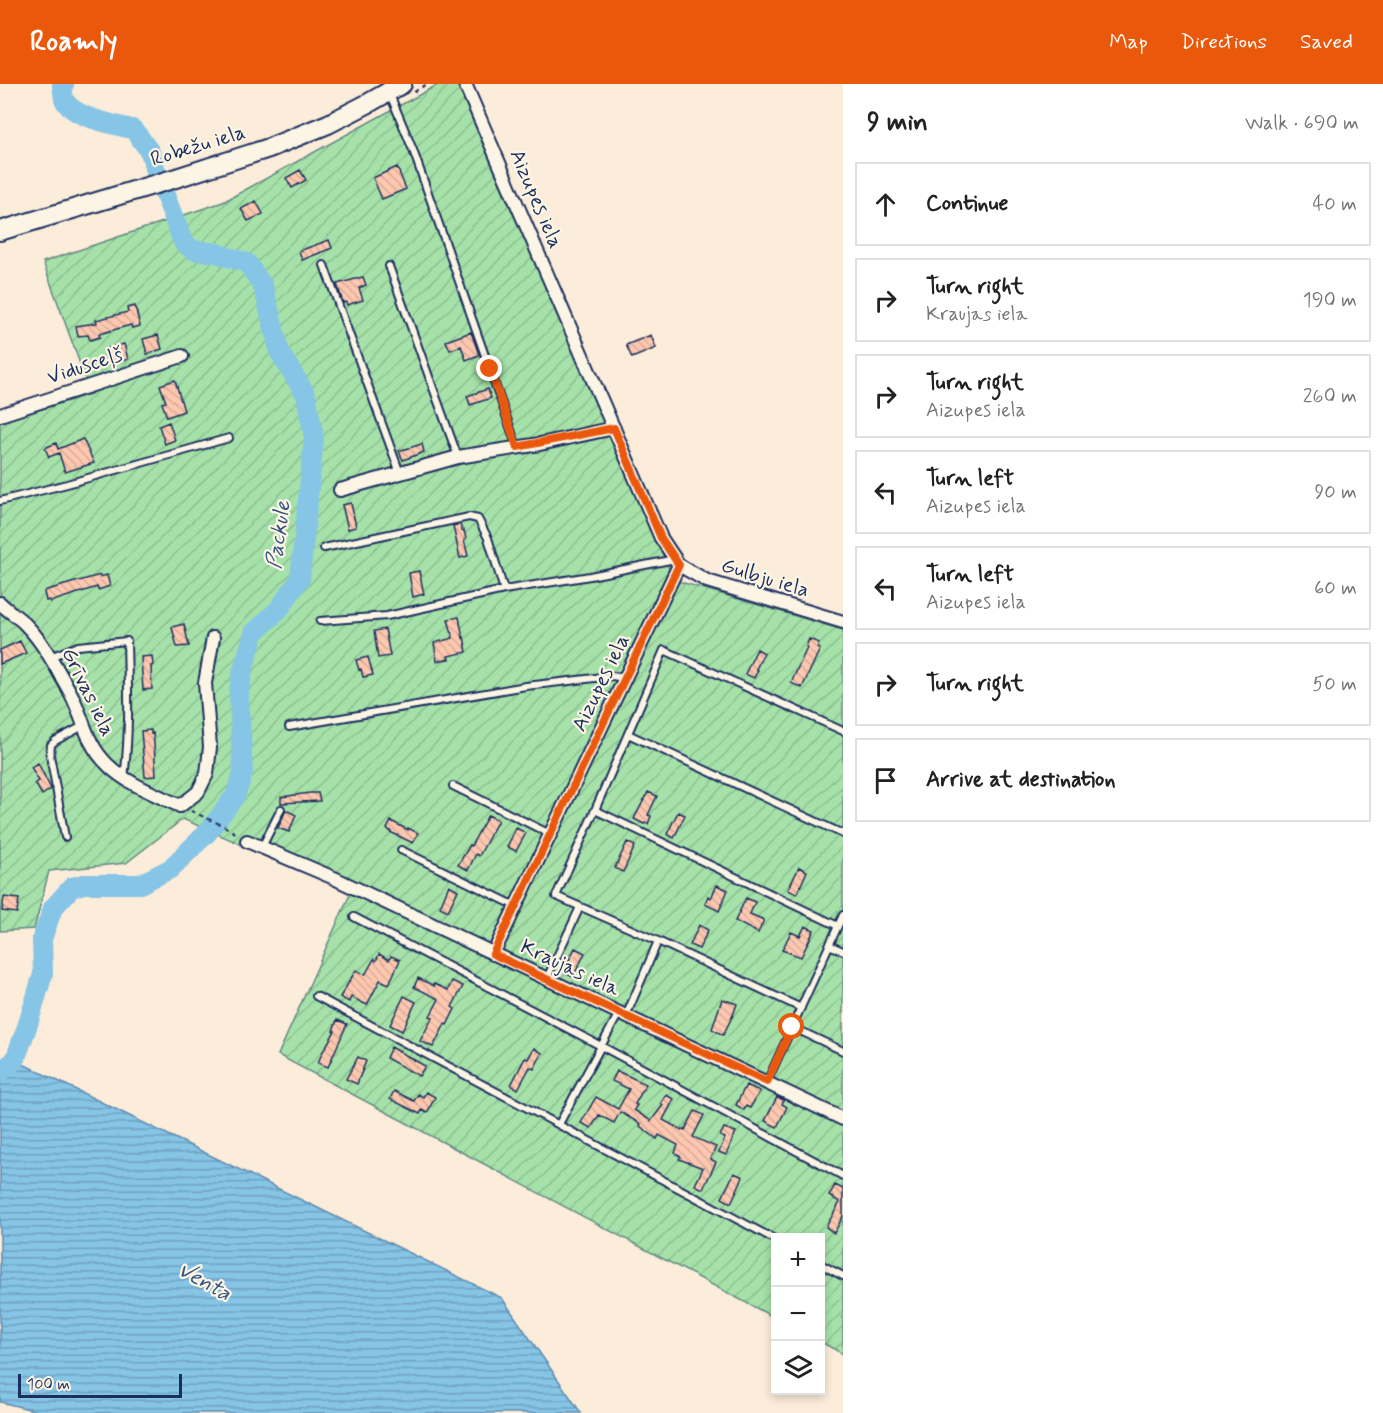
<!DOCTYPE html>
<meta charset="utf-8">
<style>
:root{--surface:#fff;--page:#f6f6f6;--text:#222;--muted:#767676;--line:#e0e0e0;--accent:#ea580c}
body{margin:0;font-family:Mynerve,sans-serif;background:var(--page);color:var(--text)}
.controls{position:absolute;right:18px;bottom:18px;display:grid;overflow:hidden;border-radius:0px;box-shadow:0 3px 9px #0003}
.controls button{width:54px;height:54px;display:grid;place-items:center;padding:0;border:0;border-bottom:2px solid var(--line);background:var(--surface);color:var(--text);font:30px sans-serif}
.scale{position:absolute;left:18px;bottom:15px;width:164px;box-sizing:border-box;padding-left:6px;border:3px solid #1b2f5e;border-top:0;font-size:16px;line-height:21px;white-space:nowrap;color:#1b2f5e;-webkit-text-stroke:4px #fcf5e5;paint-order:stroke}
.stop{position:absolute;width:18px;height:18px;margin:-14px;border:4px solid #ea580c;border-radius:50%;background:#fff}
.stop.end{background:#ea580c;border-color:#fff;box-shadow:0 2px 6px #0008}
.list{margin:0;padding:0;list-style:none}
h2{display:flex;justify-content:space-between;align-items:center;height:78px;margin:0;padding:0 24px;font-size:26px}
h2 small{font-size:20px;font-weight:400;color:var(--muted)}
.list li{display:grid;grid-template-columns:39px 1fr auto;gap:18px;align-items:center;box-sizing:border-box;height:84px;margin:0 12px 12px;padding:0 12px;border:2px solid var(--line);border-radius:0px}
.list b{display:block;font-size:22px;white-space:nowrap}
.list p{margin:0;font-size:20px;white-space:nowrap;color:var(--muted)}
.list em{font-size:20px;font-style:normal;color:var(--muted)}
.icon{flex:none;width:33px;height:33px;fill:none;stroke:currentColor;stroke-width:2;stroke-linecap:round;stroke-linejoin:round}
.map{position:relative;flex:none;width:843px;height:1329px;overflow:hidden}
header{display:flex;align-items:center;gap:36px;box-sizing:border-box;height:84px;padding:0 30px;background:var(--accent);color:#fff}
header strong{font-size:28px}
nav{display:flex;gap:33px;margin-inline-start:auto;font-size:21px}
main{display:flex}
aside{flex:1;background:var(--surface)}
.map>svg:first-child{display:block}
.garden{fill:url(#garden-furrows);stroke:#608883;stroke-width:1.5}
.water{fill:url(#water-rules);stroke:#5b89b0;stroke-width:1.5}
.lines{fill:none;stroke-linecap:round;stroke-linejoin:round}
.river{stroke:#86c5e6;stroke-width:20}
.building{fill:url(#building-back-hatch);stroke:#1b2f5e;stroke-width:1.5}
.lane-casing{stroke:#1b2f5e;stroke-width:10}
.street-casing{stroke:#1b2f5e;stroke-width:16}
.primary-casing{stroke:#1b2f5e;stroke-width:22}
.path{stroke:#1b2f5e;stroke-width:2;stroke-dasharray:4.5 4.5;stroke-linecap:butt}
.lane{stroke:#fcf5e5;stroke-width:6}
.street{stroke:#fcf5e5;stroke-width:12}
.primary{stroke:#fcf5e5;stroke-width:18}
.route{stroke:#ea580c;stroke-width:8}
.labels{text-anchor:middle;dominant-baseline:central;stroke-width:4.5;stroke-linejoin:round;paint-order:stroke}
.street-label{font-size:21px;fill:#1b2f5e;stroke:#fcf5e5}
.water-label{font-size:22px;font-style:italic;fill:#365480;stroke:#fcf5e5}
</style>
<header>
<strong>Roamly</strong>
<nav><a>Map</a><a>Directions</a><a>Saved</a></nav>
</header>
<main>
<div class="map">
<svg width="843" height="1329" viewBox="0 0 843 1329">
<defs>
<pattern id="garden-furrows" width="10" height="10" patternUnits="userSpaceOnUse" patternTransform="scale(1.5)"><rect width="10" height="10" fill="#a5e1a8"/><path d="M-1 1l2-2M0 10L10 0M9 11l2-2" fill="none" stroke="#8dc193"/></pattern>
<pattern id="water-rules" width="6" height="5" patternUnits="userSpaceOnUse" patternTransform="scale(1.5)"><rect width="6" height="5" fill="#86c5e6"/><path d="M0 2.5h6" fill="none" stroke="#6da0be"/></pattern>
<pattern id="building-back-hatch" width="6" height="6" patternUnits="userSpaceOnUse" patternTransform="scale(1.5)"><rect width="6" height="6" fill="#fdc8af"/><path d="M-1 5l2 2M0 0l6 6M5-1l2 2" fill="none" stroke="#d8ac99"/></pattern>
</defs>
<rect width="100%" height="100%" fill="#fcecda"/>
<filter id="ink" filterUnits="userSpaceOnUse"><feTurbulence type="fractalNoise" baseFrequency=".0167" numOctaves="2"/><feDisplacementMap in="SourceGraphic" scale="12" xChannelSelector="R" yChannelSelector="G"/><feConvolveMatrix kernelMatrix="1 2 1 2 8 2 1 2 1" color-interpolation-filters="sRGB"/></filter>
<g filter="url(#ink)">
<path class="garden" d="M439 0H457L674 496 843 546V1270L821 1258 820 1154H776L775 1234 278 971 351 808 183 735 126 779 49 787 34 845 0 847V338L91 310 43 178 223 118Z"/>
<path class="water" d="M0 976H15L502 1214 581 1329H45L0 1318Z"/>
<g class="lines">
<path class="river" d="M0 988 15 976 28 940 43 890 42 855 53 824 72 803 84 800H140L170 785 208 748 235 712 243 689 240 636 239 607 243 586 254 549 279 525 300 495 314 354 306 311 280 269 263 202 247 179 216 169 193 166 183 158 157 90 150 68 135 47 132 45C114 40 72 34 64 15 63 11 63 5 62 1L64 0"/>
</g>
<path class="building" d="M397 83 406 105 382 115 373 94Z
M300 86 306 96 292 104 286 94Z
M256 117 263 130 248 137 241 125Z
M329 156 332 164 302 176 299 167Z
M363 193 366 201 359 204 363 216 347 221 346 218 343 219 337 200Z
M135 222 140 242 132 244 131 241 99 250 100 253 90 256 88 251 78 252 76 242 97 239 96 236 128 228 127 224Z
M471 248 479 271 466 276 461 262 450 266 446 257Z
M158 251 162 265 147 270 143 255Z
M651 251 656 264 632 274 626 261Z
M124 260 128 275 113 280 112 276H109L106 265Z
M175 296 184 327 167 333 162 319 166 318 160 301Z
M488 305 491 314 470 321 467 312Z
M169 338 175 356 165 360 159 342Z
M83 355 94 379 65 388 59 369 49 373 45 364 56 359 58 365Z
M422 360 424 368 403 376 399 367Z
M351 419 356 443 348 445 342 421Z
M460 440 462 447 464 446 466 455 464 456 468 472 460 474 453 442Z
M419 487 424 510 413 513 409 489Z
M100 491V493L107 491 110 502 98 506 97 503 50 518V516L46 517 44 508 47 506Z
M459 533 463 554 464 553 467 568 448 572 449 575 437 577 434 559 453 554 448 535Z
M184 540 189 562 177 563 172 543Z
M385 545 390 572 378 574 374 547Z
M809 555 819 559 817 564 820 565 802 604 791 599 807 564 806 563Z
M20 557 26 569 0 580V566Z
M757 565 764 569 756 585 758 586 754 594 745 590Z
M152 572 153 581 151 582 152 605 143 606 141 573Z
M368 573 373 591 363 593 361 585 359 586 356 576Z
M151 646V650L153 649 154 660 156 692 145 693 141 647Z
M38 679 51 705 42 711 35 699 39 697 31 683Z
M648 708 657 712 648 731 651 732 648 740 645 739 644 740 634 735Z
M310 709H318L320 717 281 719V713Z
M286 726 296 731 289 748 278 744Z
M678 728 685 731 674 754 667 750Z
M488 731 498 736 479 772 476 770 468 786 458 781 470 761 471 762Z
M391 737 408 746V744L418 749 413 759 390 748 391 747 387 745Z
M516 744 526 749 516 767 507 763Z
M627 758 635 762 623 788 615 784Z
M799 783 807 787 797 810 788 806Z
M449 801 458 806 448 827 440 823Z
M717 801 728 806 719 827 705 820 708 812 711 814Z
M4 813 19 815 17 829 2 827Z
M746 814 755 818 750 830 764 836 758 849 735 837Z
M699 841 708 846 699 865 690 861Z
M805 842 814 846 801 873 782 866 791 848 800 852Z
M575 864 585 869 573 893 563 888Z
M379 870 389 876 391 872 400 876 389 900 380 896 367 921 351 913 349 918 340 913 356 886 365 891 374 875 376 877Z
M418 894 434 902V900L448 906 452 897 463 902 452 923 455 925 447 941 445 940 433 963 420 957 433 933 430 932 439 915 414 903Z
M404 912 416 918 402 947 390 941Z
M722 915 737 920 733 931 723 951 712 945Z
M337 936 347 940 328 983 318 979 322 969 335 947H333Z
M391 963 425 982 419 992 386 974Z
M534 964 542 969 534 985 530 983 518 1005 511 1001 525 974 528 975Z
M358 973 366 977 357 1000 346 995Z
M617 987 646 1000 635 1020 637 1021 634 1026 651 1037 663 1021 661 1019 666 1011 674 1015 663 1036 682 1046 683 1045 685 1046 695 1027 704 1031 693 1053 716 1063 710 1075 716 1078 703 1105 695 1101 703 1084 679 1075 681 1073 675 1069 678 1061 659 1051 657 1055 640 1042 641 1040 620 1028 614 1039 599 1031 591 1044 581 1039 596 1013 618 1025 629 1005 612 997Z
M746 1001 760 1007 750 1024 746 1022 744 1026 736 1021Z
M394 1007 414 1017 418 1010 423 1013 426 1008 435 1013 427 1029 422 1026 420 1030 390 1015Z
M777 1013 784 1016 782 1020 787 1023 777 1043 765 1037Z
M724 1044 736 1048 726 1071 719 1068 725 1054 720 1052Z
M734 1089 743 1093 731 1119 722 1114Z
M835 1101 843 1105V1132L834 1149 826 1143 840 1118 829 1112Z"/>
<g class="lines">
<defs>
<path id="lane" d="M389 8 413 66 517 363
M324 181 400 389
M389 182 458 373
M0 417 67 400 229 354
M324 464 469 433 478 435 488 454 504 506
M320 537 387 532 504 506 590 492 675 475
M50 573 78 562 127 557C128 603 130 648 124 694
M289 643 526 602 612 592 625 594
M628 650 843 750
M453 702 550 750
M595 726 664 566 843 647
M65 753 50 671 51 661 55 657 83 642
M262 763 281 725
M401 766 516 822
M354 833 601 962 843 1092
M838 842 843 831
M658 857 801 924
M829 861 843 867
M547 894 580 823
M316 912 776 1156
M626 932 658 857 556 812 595 726 838 842 767 998
M792 943 843 967
M559 1040 619 929
M820 1180 843 1192"/>
<path id="street" d="M465 0 661 454 679 481 707 497 843 538
M0 331 182 272
M340 406 458 373 540 360 614 344
M0 519C8 527 17 532 25 540 44 559 57 585 70 608 84 634 85 659 108 681 127 700 155 710 180 722L198 708 207 690 210 663 205 599 213 554
M247 757 334 794 843 1035
M493 870 679 481"/>
<path id="primary" d="M0 147 176 94 269 64 328 40 367 20 402 0"/>
</defs>
<use href="#lane" class="lane-casing"/>
<use href="#street" class="street-casing"/>
<use href="#primary" class="primary-casing"/>
<path class="path" d="M414 8 427 0
M191 727 224 742 237 750"/>
<use href="#lane" class="lane"/>
<use href="#street" class="street"/>
<use href="#primary" class="primary"/>
</g>
</g>
<g class="lines" filter="url(#ink)">
<path class="route" d="M490 285 517 363 614 344 661 454 679 481 493 870 767 998 792 943"/>
</g>
<g class="labels">
<g class="street-label">
<text transform="translate(198 62) rotate(-17)">Robežu iela</text>
<text transform="translate(536 115) rotate(67)">Aizupes iela</text>
<text transform="translate(85 282) rotate(-18)">Vidusceļš</text>
<text transform="translate(765 494) rotate(17)">Gulbju iela</text>
<text transform="translate(601 599) rotate(-64)">Aizupes iela</text>
<text transform="translate(88 608) rotate(64)">Grīvas iela</text>
<text transform="translate(570 884) rotate(25)">Kraujas iela</text>
</g>
<g class="water-label">
<text transform="translate(279 451) rotate(-82)">Packule</text>
<text transform="translate(204 1198) rotate(29)">Venta</text>
</g>
</g>
</svg>
<div class="controls">
<button>+</button>
<button>−</button>
<button><svg class="icon" aria-label="layers" viewBox="0 0 24 24"><path d="M12 4l9 5-9 5-9-5zM3 14l9 5 9-5"/></svg></button>
</div>
<div class="scale">100 m</div>
<div class="stop" style="left:792px;top:943px"></div>
<div class="stop end" style="left:490px;top:285px"></div>
</div>
<aside>
<h2>9 min<small>Walk · 690 m</small></h2>
<ul class="list">
<li><svg class="icon" aria-label="ahead" viewBox="0 0 24 24"><path d="M12 20V5M6 11l6-6 6 6"/></svg><div><b>Continue</b></div><em>40 m</em></li>
<li><svg class="icon" aria-label="right" viewBox="0 0 24 24"><path d="M7 20v-9h11M14 6l5 5-5 5"/></svg><div><b>Turn right</b><p>Kraujas iela</p></div><em>190 m</em></li>
<li><svg class="icon" aria-label="right" viewBox="0 0 24 24"><path d="M7 20v-9h11M14 6l5 5-5 5"/></svg><div><b>Turn right</b><p>Aizupes iela</p></div><em>260 m</em></li>
<li><svg class="icon" aria-label="left" viewBox="0 0 24 24"><path d="M17 20v-9H6M10 6l-5 5 5 5"/></svg><div><b>Turn left</b><p>Aizupes iela</p></div><em>90 m</em></li>
<li><svg class="icon" aria-label="left" viewBox="0 0 24 24"><path d="M17 20v-9H6M10 6l-5 5 5 5"/></svg><div><b>Turn left</b><p>Aizupes iela</p></div><em>60 m</em></li>
<li><svg class="icon" aria-label="right" viewBox="0 0 24 24"><path d="M7 20v-9h11M14 6l5 5-5 5"/></svg><div><b>Turn right</b></div><em>50 m</em></li>
<li><svg class="icon" aria-label="arrive" viewBox="0 0 24 24"><path d="M6 21V4h12l-3 4 3 4H6"/></svg><div><b>Arrive at destination</b></div></li>
</ul>
</aside>
</main>
